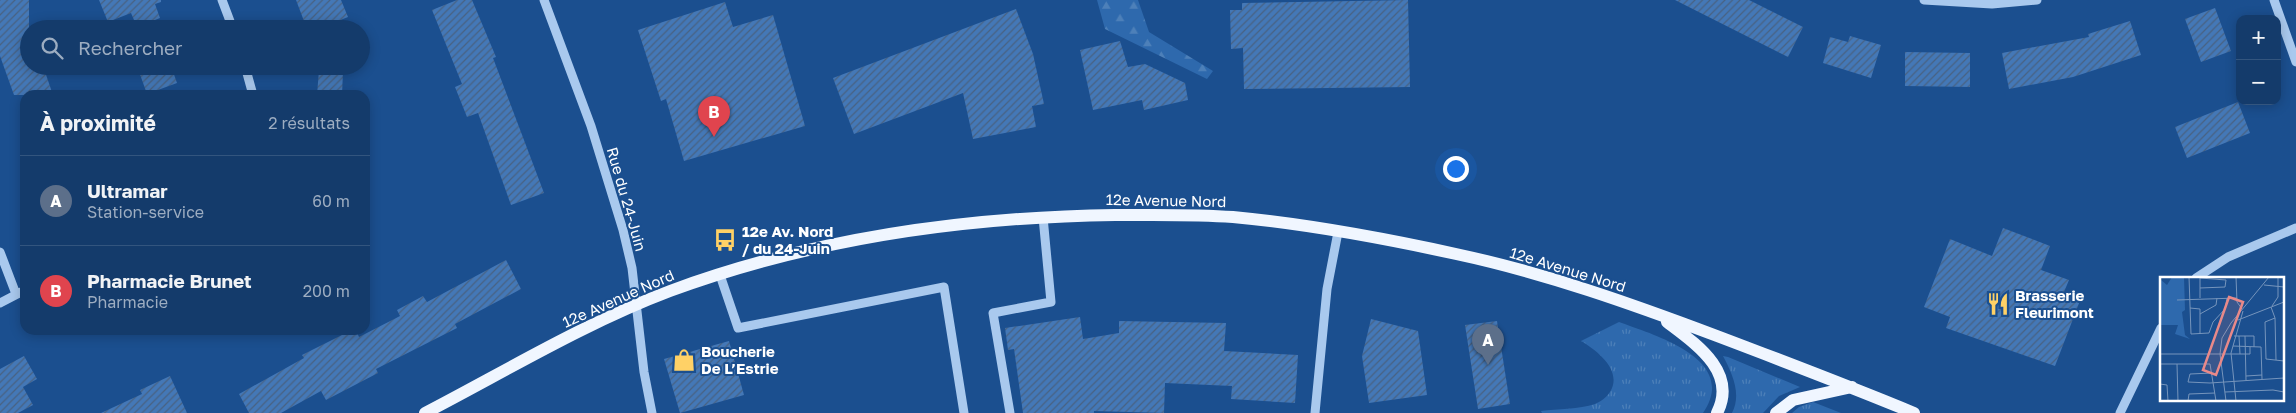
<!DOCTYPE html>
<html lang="fr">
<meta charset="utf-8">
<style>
:root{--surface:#143b6b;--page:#1d4271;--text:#f1f3f6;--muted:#9dadc1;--line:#33557e;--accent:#8bbbb9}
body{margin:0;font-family:"Golos Text",sans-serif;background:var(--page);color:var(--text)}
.controls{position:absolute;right:15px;top:15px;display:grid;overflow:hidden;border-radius:10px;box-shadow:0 2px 12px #0003}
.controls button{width:45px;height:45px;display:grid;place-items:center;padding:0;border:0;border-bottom:1px solid var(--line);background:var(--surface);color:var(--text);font:25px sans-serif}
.you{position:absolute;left:1455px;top:168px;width:18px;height:18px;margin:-12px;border:4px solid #fff;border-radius:50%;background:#1a73e8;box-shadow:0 0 0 8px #1a73e833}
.badge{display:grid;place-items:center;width:32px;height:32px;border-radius:50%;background:var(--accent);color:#fff;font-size:16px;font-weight:700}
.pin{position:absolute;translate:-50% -41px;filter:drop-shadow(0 1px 2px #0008)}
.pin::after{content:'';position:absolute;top:26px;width:18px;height:15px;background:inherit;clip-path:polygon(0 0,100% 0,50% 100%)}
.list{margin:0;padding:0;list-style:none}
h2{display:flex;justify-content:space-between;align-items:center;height:65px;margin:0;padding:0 20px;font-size:21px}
h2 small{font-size:16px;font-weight:400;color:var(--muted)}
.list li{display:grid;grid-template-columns:32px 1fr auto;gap:15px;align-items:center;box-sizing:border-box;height:90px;padding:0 20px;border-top:1px solid var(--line)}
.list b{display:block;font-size:19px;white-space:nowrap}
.list p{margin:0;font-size:16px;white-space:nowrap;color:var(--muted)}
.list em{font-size:16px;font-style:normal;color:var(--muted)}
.icon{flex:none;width:28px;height:28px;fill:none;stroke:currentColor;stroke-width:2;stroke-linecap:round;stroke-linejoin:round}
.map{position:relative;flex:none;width:2296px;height:413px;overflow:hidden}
.search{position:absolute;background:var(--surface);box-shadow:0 2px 12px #0003;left:20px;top:20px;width:350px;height:55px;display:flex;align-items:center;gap:12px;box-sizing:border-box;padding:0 18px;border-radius:28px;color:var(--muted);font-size:19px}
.panel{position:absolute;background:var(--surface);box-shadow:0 2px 12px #0003;left:20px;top:90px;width:350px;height:245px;border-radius:15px}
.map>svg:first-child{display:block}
.grass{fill:url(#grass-tufts)}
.forest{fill:url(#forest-firs)}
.building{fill:url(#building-hatch)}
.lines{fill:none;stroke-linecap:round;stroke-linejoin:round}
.minor{stroke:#a9c9ee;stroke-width:9}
.major{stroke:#f0f6ff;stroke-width:12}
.labels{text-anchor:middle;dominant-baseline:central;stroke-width:4;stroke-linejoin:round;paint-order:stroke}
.street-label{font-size:15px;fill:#fff;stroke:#1b4f8f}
.poi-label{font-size:15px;font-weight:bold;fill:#fff;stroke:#1b4f8f;text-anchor:start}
.inset-road{fill:none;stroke:#7695bc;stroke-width:1}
.view{fill:#e88989;fill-opacity:0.15;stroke:#e88989;stroke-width:2.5}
.inset-edge{fill:none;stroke:#fff;stroke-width:2.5}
</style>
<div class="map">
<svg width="2296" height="413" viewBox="0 0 2296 413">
<defs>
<pattern id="grass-tufts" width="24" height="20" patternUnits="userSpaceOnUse" patternTransform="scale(1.25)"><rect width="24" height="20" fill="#2e69ad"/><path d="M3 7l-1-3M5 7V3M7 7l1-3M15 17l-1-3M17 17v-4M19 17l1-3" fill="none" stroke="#4d80b9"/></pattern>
<pattern id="forest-firs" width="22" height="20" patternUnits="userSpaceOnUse" patternTransform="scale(1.25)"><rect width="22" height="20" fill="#2e69ad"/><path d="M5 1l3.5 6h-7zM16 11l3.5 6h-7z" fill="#4d80b9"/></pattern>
<pattern id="building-hatch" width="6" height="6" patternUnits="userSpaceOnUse" patternTransform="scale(1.25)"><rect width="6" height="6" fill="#4478b7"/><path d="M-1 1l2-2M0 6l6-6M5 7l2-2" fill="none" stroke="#486282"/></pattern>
</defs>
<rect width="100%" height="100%" fill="#1b4f8f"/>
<path class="grass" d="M1619 322C1654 335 1740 359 1703 413H1542L1541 411C1558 409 1579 409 1595 404 1600 402 1607 397 1610 392 1623 371 1598 351 1581 341Z
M1723 356 1728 357 1800 387 1779 396 1763 413H1732C1742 394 1732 373 1723 356Z
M1813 402 1841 413H1792L1799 407Z"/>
<path class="forest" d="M1097 0H1138L1149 32 1213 71 1207 79 1105 29Z"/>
<path class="building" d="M0 0H29V66H43L53 95H14L0 56Z
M99 0H161V2L155 4 160 18 137 27 131 13 108 22Z
M296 0H341L348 17 318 29H307Z
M457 0H472L496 57 493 58 544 193 511 205 478 113 467 117 455 87 462 84 432 10Z
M1408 0 1410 87 1244 89 1243 48 1231 49 1230 10H1242V3Z
M1675 0H1749L1803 27 1788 57Z
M725 2 733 27 773 15 805 126 684 161 666 99 661 101 638 30Z
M2215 8 2231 51 2201 62 2185 19Z
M1016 9 1033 54 1044 104 1032 106 1036 127 973 139 963 93 854 134 833 78Z
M2130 21 2141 55 2073 77 2009 89 2002 53 2089 37 2088 34Z
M1850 36 1881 45 1871 78 1823 63 1830 37 1848 42Z
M1120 41 1128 67 1145 64 1185 83 1188 100 1144 110 1142 100 1093 110 1080 50Z
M1905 52 1970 53V87L1905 86Z
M137 66H171L177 83 147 94Z
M319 70 343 71 342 95H317Z
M2238 102 2250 133 2187 158 2175 127Z
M2003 228 2050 246 2041 270 2069 280 2064 292 2081 298 2055 366 1946 328 1950 317 1924 307 1950 239 1992 256Z
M506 260 521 289 455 324 457 328 376 369 378 373 326 400 321 391 281 413H249L239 394 304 358 302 355 352 330H356L359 337 400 316 397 310 423 296 427 302Z
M1080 317 1083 339 1119 333V321L1226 323 1224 351 1298 355 1295 403 1231 399 1232 386 1165 383 1164 413 1094 411V413H1023L1014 349 1008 350 1005 328Z
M1371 319 1418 331 1427 395 1369 403 1362 356Z
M1497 321 1510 404 1478 409 1465 325Z
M729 341 744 395 680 413 664 359Z
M24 356 37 379 23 387 33 405 18 413H0V369Z
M170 376 187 413H101L142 394 140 390Z"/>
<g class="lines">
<path class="minor" d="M222 0 233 29
M544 0 591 126 623 230 632 268 644 372 652 413
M1924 0 1992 4 2037 0
M2274 0 2296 62
M245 66 253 95
M0 252 16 294
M720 275 738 328 944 287 964 413
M2196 278 2228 257 2296 228
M0 303 25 290
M1010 413 993 313 1051 302 1043 217
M1315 413 1327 289 1338 232
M2120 413 2161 328"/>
<path class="major" d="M1667 322C1696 344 1738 372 1717 413
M425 413C506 371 585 323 670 291 811 239 966 217 1115 215 1154 215 1193 214 1233 217 1307 224 1383 238 1456 254 1545 273 1632 304 1717 336 1783 361 1849 386 1914 413
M1776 413 1793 400 1852 387"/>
</g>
<defs>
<symbol id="bus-bare" viewBox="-9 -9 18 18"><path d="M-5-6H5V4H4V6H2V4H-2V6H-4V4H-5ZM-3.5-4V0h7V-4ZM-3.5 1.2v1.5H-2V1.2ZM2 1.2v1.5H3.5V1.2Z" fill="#ffd166" stroke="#1b4f8f" stroke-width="2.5" paint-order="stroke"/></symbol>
<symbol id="restaurant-bare" viewBox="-9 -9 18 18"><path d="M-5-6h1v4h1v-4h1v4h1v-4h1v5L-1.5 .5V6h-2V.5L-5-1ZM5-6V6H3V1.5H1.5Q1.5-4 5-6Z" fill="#ffd166" stroke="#1b4f8f" stroke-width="2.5" paint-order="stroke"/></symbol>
<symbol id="shop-bare" viewBox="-9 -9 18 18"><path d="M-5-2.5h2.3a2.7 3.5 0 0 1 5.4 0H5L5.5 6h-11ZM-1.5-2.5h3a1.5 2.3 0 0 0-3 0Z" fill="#ffd166" stroke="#1b4f8f" stroke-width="2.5" paint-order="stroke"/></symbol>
</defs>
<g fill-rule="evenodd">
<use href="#bus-bare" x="709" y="224" width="32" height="32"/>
<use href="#restaurant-bare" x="1982" y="288" width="32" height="32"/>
<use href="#shop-bare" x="668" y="344" width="32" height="32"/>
</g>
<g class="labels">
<g class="street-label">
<text transform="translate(627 199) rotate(74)">Rue du 24-Juin</text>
<text transform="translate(1166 200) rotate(1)">12e Avenue Nord</text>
<text transform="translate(1568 269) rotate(17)">12e Avenue Nord</text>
<text transform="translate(618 298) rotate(-24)">12e Avenue Nord</text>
</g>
<g class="poi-label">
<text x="742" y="231">12e Av. Nord<tspan x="742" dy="17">/ du 24-Juin</tspan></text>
<text x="2015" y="295">Brasserie<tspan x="2015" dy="17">Fleurimont</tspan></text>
<text x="701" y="351">Boucherie<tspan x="701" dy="17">De L’Estrie</tspan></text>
</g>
</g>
<g transform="translate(2160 277)">
<rect width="124" height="124" fill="#1b4f8f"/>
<path d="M12 0H24L25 33H1V3L7 8Z" fill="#2e69ad"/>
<path d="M0 18 2 33H25L22 35 25 58 30 62 15 57 18 48H1Z" fill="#2e69ad"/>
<path class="inset-road" d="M29 0 31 57 49 56 53 45 65 32 67 21M40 0V21M76 0 77 25 82 32M40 1 66 3 65 10 40 11M104 8 124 10M17 23 77 21M112 29 118 20V0M111 30 115 41 116 83M30 31 40 32V57M40 37 56 28 57 21M115 41 105 45 106 82 124 84M78 43 124 25M74 59H94V70M79 59 80 77M85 59 86 103M73 69 101 70 102 102M0 77H90V70M0 87H50L56 124M17 87 18 124M52 96 30 97 28 105 50 106 124 101M86 99 102 98M0 107 7 108 8 124M65 115 113 113 124 115M28 124 29 117 55 116M66 124 60 77 62 61 71 46 109 0M76 124 71 76 83 34M79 124H100"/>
<path class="view" d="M69 20 83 25 56 98 43 93Z"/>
<rect width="124" height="124" class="inset-edge"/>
</g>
</svg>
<div class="controls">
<button>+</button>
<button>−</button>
</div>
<div class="you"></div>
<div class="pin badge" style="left:1488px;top:365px;background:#5c6f8a">A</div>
<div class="pin badge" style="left:714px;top:137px;background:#e0444e">B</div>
<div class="search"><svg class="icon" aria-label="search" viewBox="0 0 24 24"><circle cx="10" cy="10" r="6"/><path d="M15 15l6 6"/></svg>Rechercher</div>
<section class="panel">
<h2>À proximité<small>2 résultats</small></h2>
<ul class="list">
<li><span class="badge" style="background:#5c6f8a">A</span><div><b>Ultramar</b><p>Station-service</p></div><em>60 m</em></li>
<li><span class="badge" style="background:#e0444e">B</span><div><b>Pharmacie Brunet</b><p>Pharmacie</p></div><em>200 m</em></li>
</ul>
</section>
</div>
